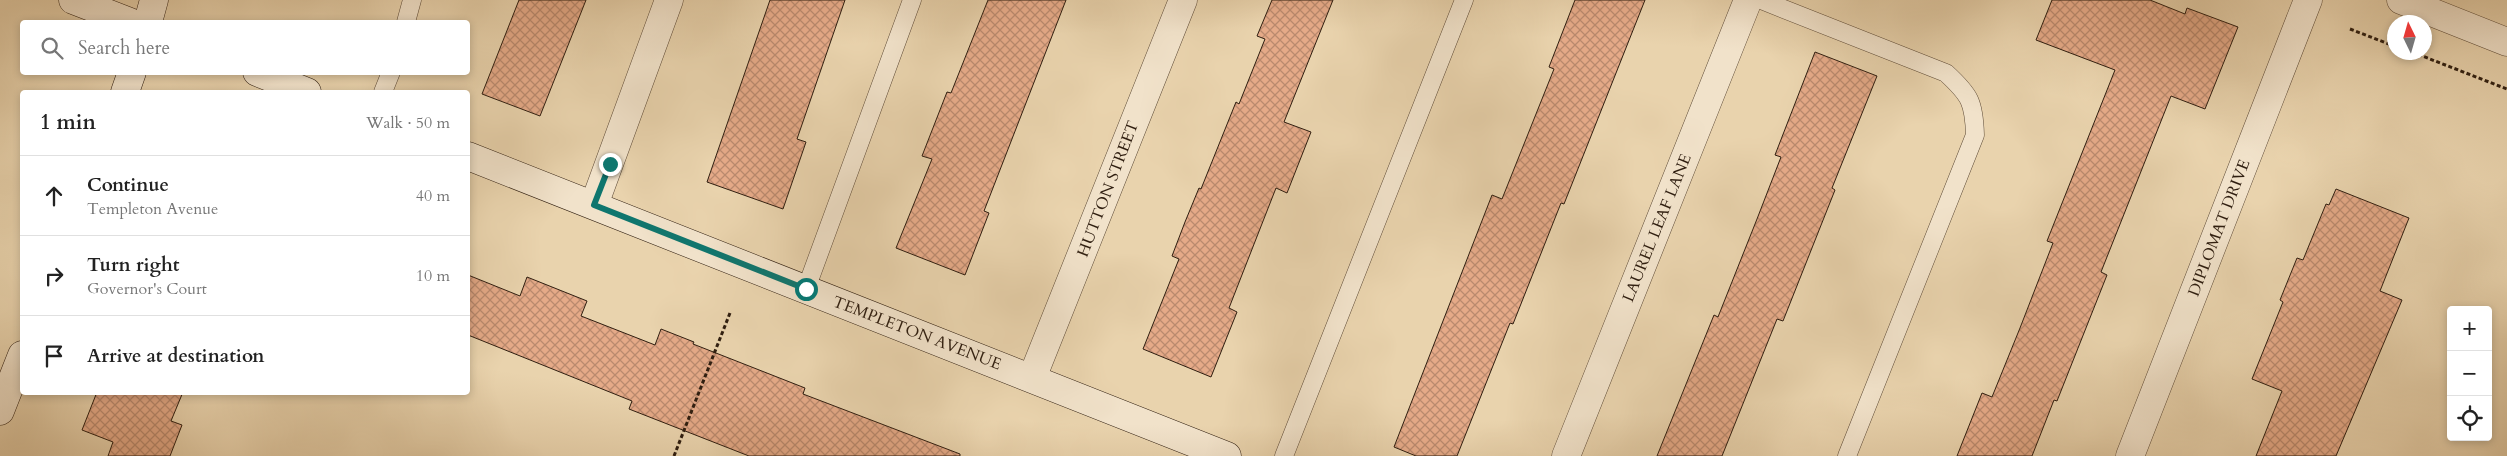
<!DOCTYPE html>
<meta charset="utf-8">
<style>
:root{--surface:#fff;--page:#f6f6f6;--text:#222;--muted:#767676;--line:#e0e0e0}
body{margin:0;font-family:Cardo,serif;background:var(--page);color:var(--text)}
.controls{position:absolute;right:15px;bottom:15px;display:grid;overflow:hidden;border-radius:5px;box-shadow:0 2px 8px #0003}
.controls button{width:45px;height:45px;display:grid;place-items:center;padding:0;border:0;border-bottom:1px solid var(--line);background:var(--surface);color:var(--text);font:25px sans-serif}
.compass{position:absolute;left:2387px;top:15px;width:45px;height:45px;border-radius:50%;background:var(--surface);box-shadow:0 2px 8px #0003;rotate:355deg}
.stop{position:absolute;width:15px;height:15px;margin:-11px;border:4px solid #0f766e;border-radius:50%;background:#fff}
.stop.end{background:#0f766e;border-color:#fff;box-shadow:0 1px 5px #0008}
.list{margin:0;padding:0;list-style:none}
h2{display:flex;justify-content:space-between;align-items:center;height:65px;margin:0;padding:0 20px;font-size:21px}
h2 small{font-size:16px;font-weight:400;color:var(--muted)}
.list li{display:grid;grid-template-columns:32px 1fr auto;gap:15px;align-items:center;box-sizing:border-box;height:80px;padding:0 20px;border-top:1px solid var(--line)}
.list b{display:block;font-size:19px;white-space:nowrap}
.list p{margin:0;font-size:16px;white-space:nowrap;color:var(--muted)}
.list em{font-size:16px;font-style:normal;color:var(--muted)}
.icon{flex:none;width:28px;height:28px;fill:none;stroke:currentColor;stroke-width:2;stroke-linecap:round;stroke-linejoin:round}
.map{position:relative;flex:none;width:2507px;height:456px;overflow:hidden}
.search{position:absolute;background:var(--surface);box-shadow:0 2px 8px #0003;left:20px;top:20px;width:450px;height:55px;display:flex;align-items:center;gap:12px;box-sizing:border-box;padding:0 18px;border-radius:5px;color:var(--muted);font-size:19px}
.panel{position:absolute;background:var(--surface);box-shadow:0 2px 8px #0003;left:20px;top:90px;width:450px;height:305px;border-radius:5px}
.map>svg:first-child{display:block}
.building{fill:url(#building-cross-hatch);stroke:#2f1e10}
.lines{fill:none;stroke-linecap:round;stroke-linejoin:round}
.lane-casing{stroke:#5e4b37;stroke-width:19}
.street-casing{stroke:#5e4b37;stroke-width:29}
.secondary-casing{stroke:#2f1e10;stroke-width:29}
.path{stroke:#2f1e10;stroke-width:3;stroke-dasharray:4 2.5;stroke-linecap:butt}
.lane{stroke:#f1e2ca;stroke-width:18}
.street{stroke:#f1e2ca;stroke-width:28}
.secondary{stroke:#f1e2ca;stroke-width:28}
.route{stroke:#0f766e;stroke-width:6}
.labels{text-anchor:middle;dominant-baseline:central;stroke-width:4;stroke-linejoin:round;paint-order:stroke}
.street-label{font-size:16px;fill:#2f1e10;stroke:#f1e2ca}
</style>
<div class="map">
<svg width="2507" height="456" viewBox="0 0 2507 456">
<defs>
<pattern id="building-cross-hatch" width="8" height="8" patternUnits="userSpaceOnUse" patternTransform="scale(1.25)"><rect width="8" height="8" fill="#e5aa88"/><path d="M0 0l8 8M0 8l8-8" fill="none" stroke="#ba8a6e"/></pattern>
</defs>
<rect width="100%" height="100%" fill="#e9d3ad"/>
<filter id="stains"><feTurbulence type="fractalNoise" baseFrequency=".004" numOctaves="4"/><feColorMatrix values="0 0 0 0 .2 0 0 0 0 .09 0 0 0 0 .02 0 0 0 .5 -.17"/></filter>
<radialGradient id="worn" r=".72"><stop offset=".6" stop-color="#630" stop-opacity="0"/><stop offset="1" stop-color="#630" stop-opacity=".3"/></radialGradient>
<path class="building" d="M519 0H586L540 116 482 94Z
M770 0H845L797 139 806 142 783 209 707 182Z
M988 0H1066L984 211 989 213 965 275 896 248 932 159 922 156 947 92 951 93Z
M1272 0H1333L1284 122 1311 132 1287 193 1276 188 1229 308 1237 312 1211 377 1143 349 1179 259 1172 256 1185 222 1199 188 1201 189 1236 102 1239 104 1265 39 1257 36Z
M1575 0H1645L1564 204 1561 203 1513 324 1510 323 1457 456H1416L1394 447 1492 195 1502 199 1554 69 1549 67Z
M2052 0H2150L2185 14 2187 8 2238 27 2205 109 2171 96 2101 272 2107 275 2057 401 2054 400 2032 456H1957L1982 393 1992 397 2020 328 2053 243 2047 241 2115 70 2036 40Z
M1815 52 1877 76 1832 188 1835 190 1783 321 1777 319 1722 456H1657L1714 315 1718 317 1757 219 1781 157 1775 155Z
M2336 189 2409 218 2380 291 2402 300 2336 456H2256L2282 391 2252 379 2283 302 2280 300 2297 258 2303 260 2326 204 2329 205Z
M468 275 520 296 527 277 587 301 581 316 655 345 661 329 694 342 693 344 805 388 803 394 960 454V456H749L629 409 632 401 468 335Z
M97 392H183L171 421 182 425 170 456H108L113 442 82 430Z"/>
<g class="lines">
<defs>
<path id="lane" d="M1761 0 1946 73C1970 95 1974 102 1975 135L1847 456
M406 22 412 0
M383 92 391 72
M806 289 912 0
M1284 456 1464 0"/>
<path id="street" d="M2401 0 2507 42
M594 205 669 0
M1032 378 1183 0
M1566 456 1748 0
M2130 456 2308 0"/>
<path id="secondary" d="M73 0 130 22
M148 22 154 0
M257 72 307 92
M125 92 132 72
M468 156 1227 456
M0 411 22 355"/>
</defs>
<use href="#lane" class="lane-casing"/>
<use href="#street" class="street-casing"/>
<use href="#secondary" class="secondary-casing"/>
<path class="path" d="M2350 29 2394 46
M2412 52 2507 89
M674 456 730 313"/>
<use href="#lane" class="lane"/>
<use href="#street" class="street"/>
<use href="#secondary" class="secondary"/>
</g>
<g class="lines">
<path class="route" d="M610 164 594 205 806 289"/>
</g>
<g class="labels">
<g class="street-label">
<text transform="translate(1108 189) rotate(-69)">HUTTON STREET</text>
<text transform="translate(1657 228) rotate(-68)">LAUREL LEAF LANE</text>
<text transform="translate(2219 228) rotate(-69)">DIPLOMAT DRIVE</text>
<text transform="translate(917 333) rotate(21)">TEMPLETON AVENUE</text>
</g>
</g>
<rect width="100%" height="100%" filter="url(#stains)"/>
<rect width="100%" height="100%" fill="url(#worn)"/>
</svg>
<div class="controls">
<button>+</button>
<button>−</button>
<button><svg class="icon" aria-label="locate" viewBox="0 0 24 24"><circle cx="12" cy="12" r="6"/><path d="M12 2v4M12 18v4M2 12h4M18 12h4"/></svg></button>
</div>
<svg class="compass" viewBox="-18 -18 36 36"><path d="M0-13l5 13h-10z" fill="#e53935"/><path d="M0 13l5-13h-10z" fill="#767676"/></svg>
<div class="stop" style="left:806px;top:289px"></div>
<div class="stop end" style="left:610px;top:164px"></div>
<div class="search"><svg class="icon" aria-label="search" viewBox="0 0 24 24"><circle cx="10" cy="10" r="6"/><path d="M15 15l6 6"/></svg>Search here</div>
<section class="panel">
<h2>1 min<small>Walk · 50 m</small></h2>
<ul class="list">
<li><svg class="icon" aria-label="ahead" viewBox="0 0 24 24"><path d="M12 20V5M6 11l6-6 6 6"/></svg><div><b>Continue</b><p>Templeton Avenue</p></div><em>40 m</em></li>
<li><svg class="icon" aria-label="right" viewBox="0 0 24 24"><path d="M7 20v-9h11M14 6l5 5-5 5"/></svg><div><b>Turn right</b><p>Governor's Court</p></div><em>10 m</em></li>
<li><svg class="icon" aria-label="arrive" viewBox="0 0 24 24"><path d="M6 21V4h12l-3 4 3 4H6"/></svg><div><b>Arrive at destination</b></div></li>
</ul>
</section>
</div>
